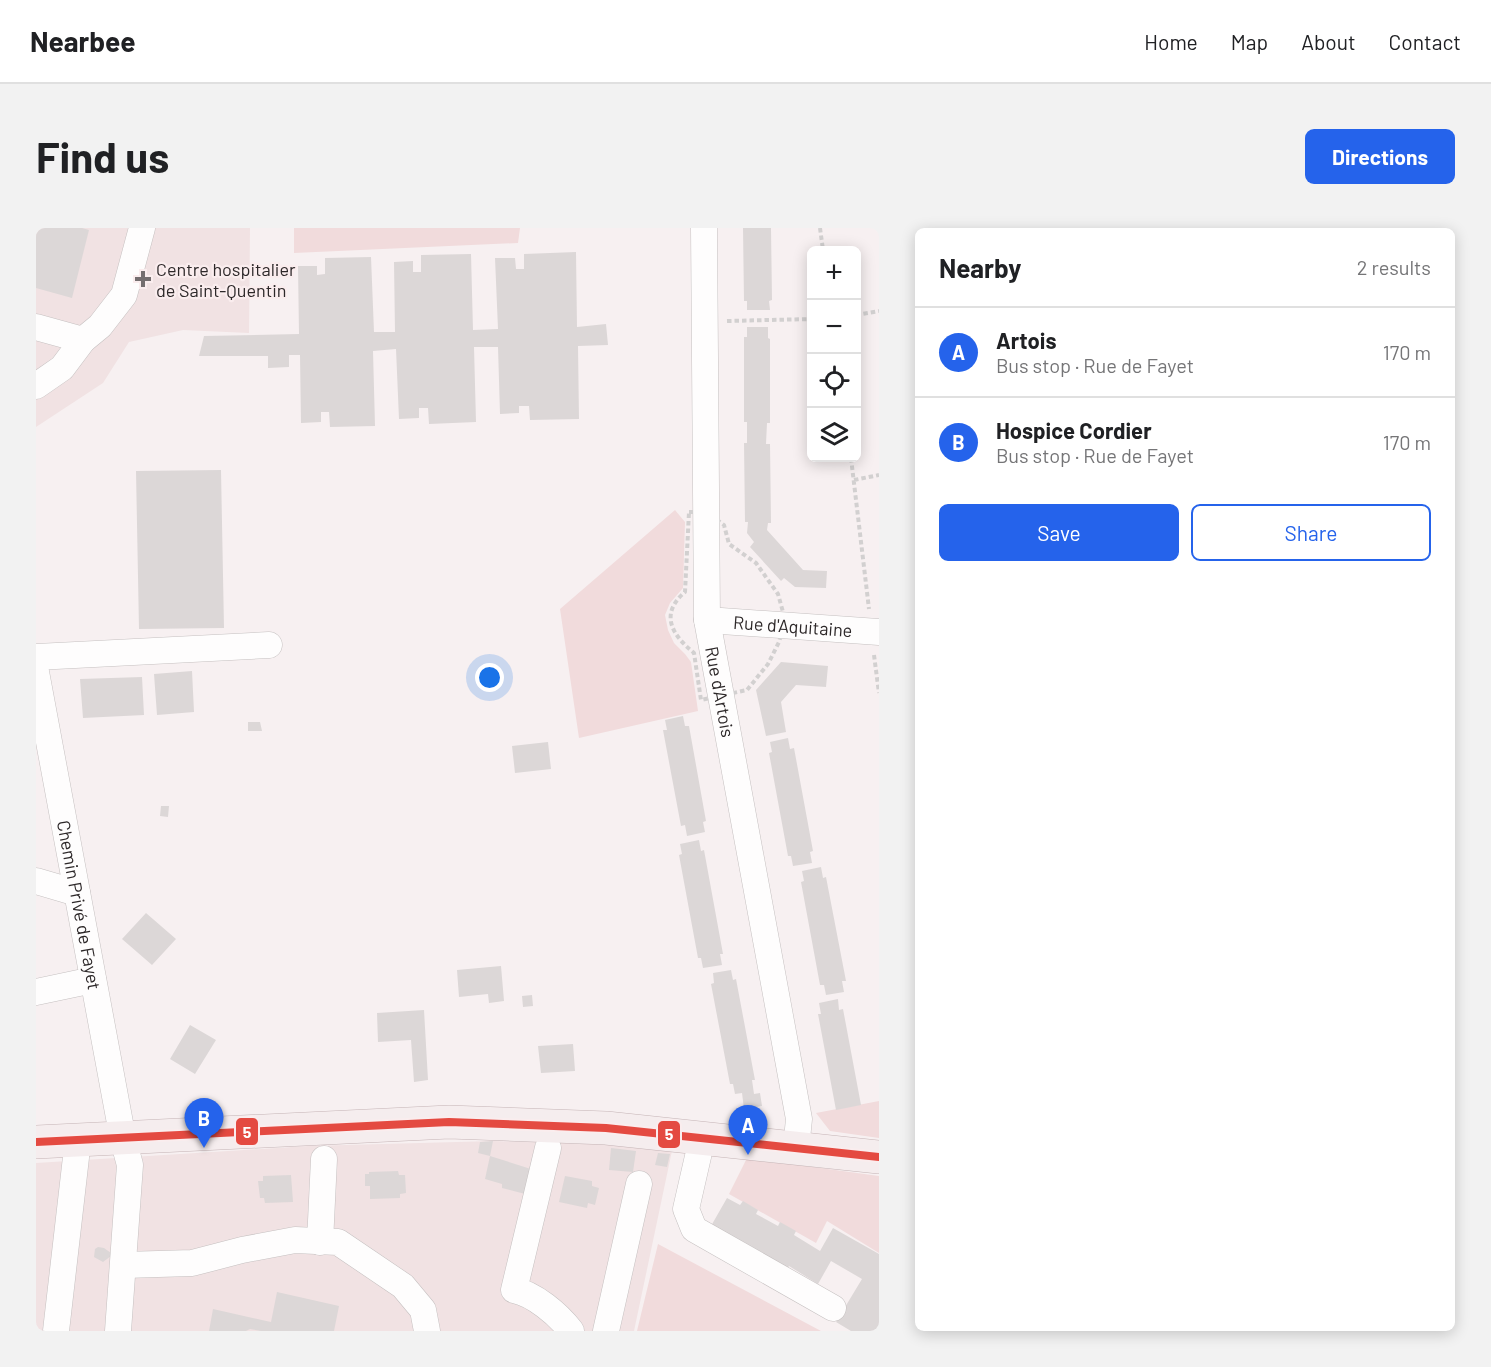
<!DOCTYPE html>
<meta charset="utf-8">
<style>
:root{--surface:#fff;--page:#f2f2f2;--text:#202124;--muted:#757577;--line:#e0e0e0;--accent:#2563eb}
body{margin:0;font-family:Barlow,sans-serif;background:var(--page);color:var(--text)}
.controls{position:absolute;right:18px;top:18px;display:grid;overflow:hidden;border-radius:9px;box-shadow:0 3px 15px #0003}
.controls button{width:54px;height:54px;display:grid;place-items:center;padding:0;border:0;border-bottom:2px solid var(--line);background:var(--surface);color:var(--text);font:30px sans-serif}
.you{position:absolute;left:454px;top:450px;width:21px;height:21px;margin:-15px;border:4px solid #fff;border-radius:50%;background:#1a73e8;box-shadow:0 0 0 9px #1a73e833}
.badge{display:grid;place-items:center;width:39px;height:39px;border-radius:50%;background:var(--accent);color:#fff;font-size:20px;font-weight:700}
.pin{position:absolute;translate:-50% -50px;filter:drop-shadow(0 2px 3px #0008)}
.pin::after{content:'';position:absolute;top:32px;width:21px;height:18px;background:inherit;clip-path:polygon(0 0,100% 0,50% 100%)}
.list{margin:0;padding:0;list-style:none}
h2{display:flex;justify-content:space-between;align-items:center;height:78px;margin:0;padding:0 24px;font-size:26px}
h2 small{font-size:20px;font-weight:400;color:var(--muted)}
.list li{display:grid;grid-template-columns:39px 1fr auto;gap:18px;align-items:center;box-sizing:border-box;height:90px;padding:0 24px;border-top:2px solid var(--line)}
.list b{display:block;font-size:22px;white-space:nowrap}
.list p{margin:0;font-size:20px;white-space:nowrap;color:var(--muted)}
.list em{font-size:20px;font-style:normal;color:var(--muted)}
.actions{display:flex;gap:12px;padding:18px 24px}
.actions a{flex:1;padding:14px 0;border:2px solid var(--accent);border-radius:9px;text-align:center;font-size:21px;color:var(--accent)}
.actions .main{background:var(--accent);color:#fff}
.icon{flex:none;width:33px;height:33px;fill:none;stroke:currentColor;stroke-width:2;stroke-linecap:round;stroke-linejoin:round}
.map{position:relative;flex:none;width:843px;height:1103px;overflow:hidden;border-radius:9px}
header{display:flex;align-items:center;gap:36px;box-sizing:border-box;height:84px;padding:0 30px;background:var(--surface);border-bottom:2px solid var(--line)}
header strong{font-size:28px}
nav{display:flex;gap:33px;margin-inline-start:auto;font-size:21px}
.intro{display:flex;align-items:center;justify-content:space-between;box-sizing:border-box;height:144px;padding:0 36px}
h1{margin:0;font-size:42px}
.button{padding:15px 27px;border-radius:9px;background:var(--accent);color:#fff;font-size:21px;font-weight:700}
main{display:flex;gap:36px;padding:0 36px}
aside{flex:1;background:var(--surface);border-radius:9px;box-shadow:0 3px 15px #0003}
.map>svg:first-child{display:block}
.built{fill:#f1e2e3}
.green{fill:#f1dbdc}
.building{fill:#dcd7d7}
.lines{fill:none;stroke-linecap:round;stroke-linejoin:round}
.minor-casing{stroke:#c5c0c0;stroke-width:27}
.major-casing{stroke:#c5b4b6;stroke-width:34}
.path{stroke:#d2d0d0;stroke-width:4;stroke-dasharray:4.5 3;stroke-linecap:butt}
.minor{stroke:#fefdfd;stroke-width:26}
.major{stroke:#f5edee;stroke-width:33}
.bus-1-casing{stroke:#faedee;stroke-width:12}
.bus-1{stroke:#e44a41;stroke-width:8}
.poi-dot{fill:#746e6f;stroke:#faedee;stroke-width:2}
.labels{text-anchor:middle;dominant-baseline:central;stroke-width:4.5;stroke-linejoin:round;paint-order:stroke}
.poi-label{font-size:18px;fill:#2d2829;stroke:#faedee;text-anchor:start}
.street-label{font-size:18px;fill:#2d2829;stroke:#faedee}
.line-badge{stroke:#faedee;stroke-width:2}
.badge-label{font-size:16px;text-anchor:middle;font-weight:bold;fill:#fff}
</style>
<header>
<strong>Nearbee</strong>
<nav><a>Home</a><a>Map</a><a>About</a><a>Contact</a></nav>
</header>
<div class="intro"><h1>Find us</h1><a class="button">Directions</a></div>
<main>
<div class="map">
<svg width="843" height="1103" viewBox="0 0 843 1103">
<rect width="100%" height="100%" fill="#f7f0f1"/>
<path class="built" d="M0 0H214L213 105 147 102 93 114 67 155 0 199Z
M458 913 637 918 598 1103H0V935L272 918Z"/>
<path class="green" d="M258 0H484L482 15 258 25Z
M639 282 649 294 647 360 634 375 629 387 632 402 638 415 649 426 655 434 662 483 543 510 524 381Z
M843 873V910L794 903 780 885Z
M711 930 843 948V1025L791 993 780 1015 693 966Z
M622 1016 785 1103H601Z"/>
<path class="building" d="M0 0H46L53 2 36 70 0 60Z
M707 0H735L736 72 733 73 734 82H711V73H708Z
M540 24 541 99 570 96 572 117 542 118 543 191 494 192 493 178H483V185L464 186 462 119H438L440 194 393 196 392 180H383V190L363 191 360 121 337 123 339 198 294 199 293 184H285V194L265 195 264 127H253V139L232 140V128H163L168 108 263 106 262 38H281V47L289 46V30L335 29 338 104H359L358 34 377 33V44H385V27L435 26 437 102 462 101 459 30H479L480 41H488V26Z
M711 99H732V110L734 111V195H731L730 216H734L735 295H732L731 302 767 342 791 343 790 360 759 359 748 350 745 353 714 319 718 314 711 305 712 294H709L708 215H711V194H708V109H711Z
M185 242 188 400 103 401 100 243Z
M745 434 792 438 790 459 760 457 745 474 750 504 730 508 720 462Z
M156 443 158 484 121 487 118 446Z
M106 449 108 487 47 490 44 451Z
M647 488 649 498H653L670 593 667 594 669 604 651 608 649 597 645 598 627 502H631L629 492Z
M212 494H224L226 503H212Z
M752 510 754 521 758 520 777 623 774 624 776 635 757 638 755 628H752L733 525 736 524 734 514Z
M512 514 515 541 479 545 476 518Z
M125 578H133L132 589 124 588Z
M663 612 665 623 668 622 687 726H684L686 737 667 740 665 730H662L643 627 646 626 644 616Z
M785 639 787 650 790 649 810 753H806L808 764 790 767 788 757H784L765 654 768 653 766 643Z
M110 685 140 711 116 737 86 711Z
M465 738 468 773 453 775 452 766 423 769 421 742Z
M695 742 697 752 700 751 719 852H716L718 866 724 865 726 878 708 881 706 865 699 866 697 856H694L675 756 678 755 677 745Z
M496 767 497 778 487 779 486 768Z
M802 771 803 782 807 781 825 877 800 882 782 786H785L783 775Z
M388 782 392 852 378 854 375 812 342 814 341 785Z
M154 797 180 812 159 846 134 831Z
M537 816 539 843 505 845 502 818Z
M457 913 454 928 442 925 444 914Z
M575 920 600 923 597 944 573 942Z
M622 925 634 926 631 939 619 937Z
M454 928 498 942 493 967 466 960V956L449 951Z
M362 943 363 947H369L370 965 364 966V970L334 971V958H329V946H333V944Z
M255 947 257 974 229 975 228 970H224L222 953H227V948Z
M529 948 556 953V958L563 960 559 977 552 975 551 980 523 974Z
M691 970 704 977 707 973 722 982 720 986 742 998 744 994 760 1003 758 1007 784 1023 797 1000 843 1026V1103H815L800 1094 826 1051 795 1033 782 1056 753 1038 750 1043 675 998Z
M62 1019 68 1020 75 1025V1028L67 1034 58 1029 59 1021Z
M241 1064 303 1078 298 1103H225L214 1101 210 1103H173L177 1081 235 1094Z"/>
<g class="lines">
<defs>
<g id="minor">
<path id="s1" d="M668 0 671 392 763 891 760 921"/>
<path d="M0 99 47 112"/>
<path d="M0 158 26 140 47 112 64 98 88 67 106 0"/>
<path id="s2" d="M671 392 843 404"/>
<path d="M0 429 233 417"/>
<path id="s3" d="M0 444 87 911 94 937 82 1103"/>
<path d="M0 653 41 665"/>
<path d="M0 764 57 752"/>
<path d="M666 911 650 981 658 1001 797 1080"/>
<path d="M512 920 478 1062C498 1066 522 1086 535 1103"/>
<path d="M284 1014 288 931"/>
<path d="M88 1037 156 1035 206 1022 259 1012 302 1014 367 1058 387 1082 391 1103"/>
<path d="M20 1103 42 912"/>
<path d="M570 1103 603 956"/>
</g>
<path id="major" d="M0 914 413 894 570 900 843 929"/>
</defs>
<use href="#minor" class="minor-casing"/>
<use href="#major" class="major-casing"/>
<path class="path" d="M784 0 787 22
M820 87 843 83
M691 93 776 91
M815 230 833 381
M818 252 843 247
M653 284H670L688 297 693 316 720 335 742 366 747 384 748 397 743 414 732 436 711 462 665 472 658 425C636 407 623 386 649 364Z
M838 427 843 465"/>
<use href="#minor" class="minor"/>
<use href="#major" class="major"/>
<defs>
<path id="bus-1" d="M0 914 413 894 570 900 843 929"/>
</defs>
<use href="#bus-1" class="bus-1-casing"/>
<use href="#bus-1" class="bus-1"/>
</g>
<path class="poi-dot" d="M104 42h6v6h6v6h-6v6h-6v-6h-6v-6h6z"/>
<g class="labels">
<g class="poi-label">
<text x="120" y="41">Centre hospitalier<tspan x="120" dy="21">de Saint-Quentin</tspan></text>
</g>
<g class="street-label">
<text stroke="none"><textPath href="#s2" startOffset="86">Rue d'Aquitaine</textPath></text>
<text stroke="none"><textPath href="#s1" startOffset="465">Rue d'Artois</textPath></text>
<text stroke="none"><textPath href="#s3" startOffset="237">Chemin Privé de Fayet</textPath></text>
</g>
</g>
<g class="line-badge">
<rect x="199" y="889" width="24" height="29" rx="6" fill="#e44a41"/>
<rect x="621" y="892" width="24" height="29" rx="6" fill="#e44a41"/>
</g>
<g class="badge-label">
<text x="211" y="910">5</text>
<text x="633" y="912">5</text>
</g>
</svg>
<div class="controls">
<button>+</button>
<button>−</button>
<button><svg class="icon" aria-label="locate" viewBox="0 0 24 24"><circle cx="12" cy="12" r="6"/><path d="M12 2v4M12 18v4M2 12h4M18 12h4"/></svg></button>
<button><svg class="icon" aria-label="layers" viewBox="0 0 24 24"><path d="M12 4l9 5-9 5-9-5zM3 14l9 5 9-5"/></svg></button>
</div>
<div class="you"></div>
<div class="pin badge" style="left:712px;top:927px">A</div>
<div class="pin badge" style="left:168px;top:920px">B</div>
</div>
<aside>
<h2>Nearby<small>2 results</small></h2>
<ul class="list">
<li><span class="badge">A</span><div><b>Artois</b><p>Bus stop · Rue de Fayet</p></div><em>170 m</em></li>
<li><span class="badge">B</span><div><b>Hospice Cordier</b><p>Bus stop · Rue de Fayet</p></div><em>170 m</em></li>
</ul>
<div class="actions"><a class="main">Save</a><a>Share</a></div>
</aside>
</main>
